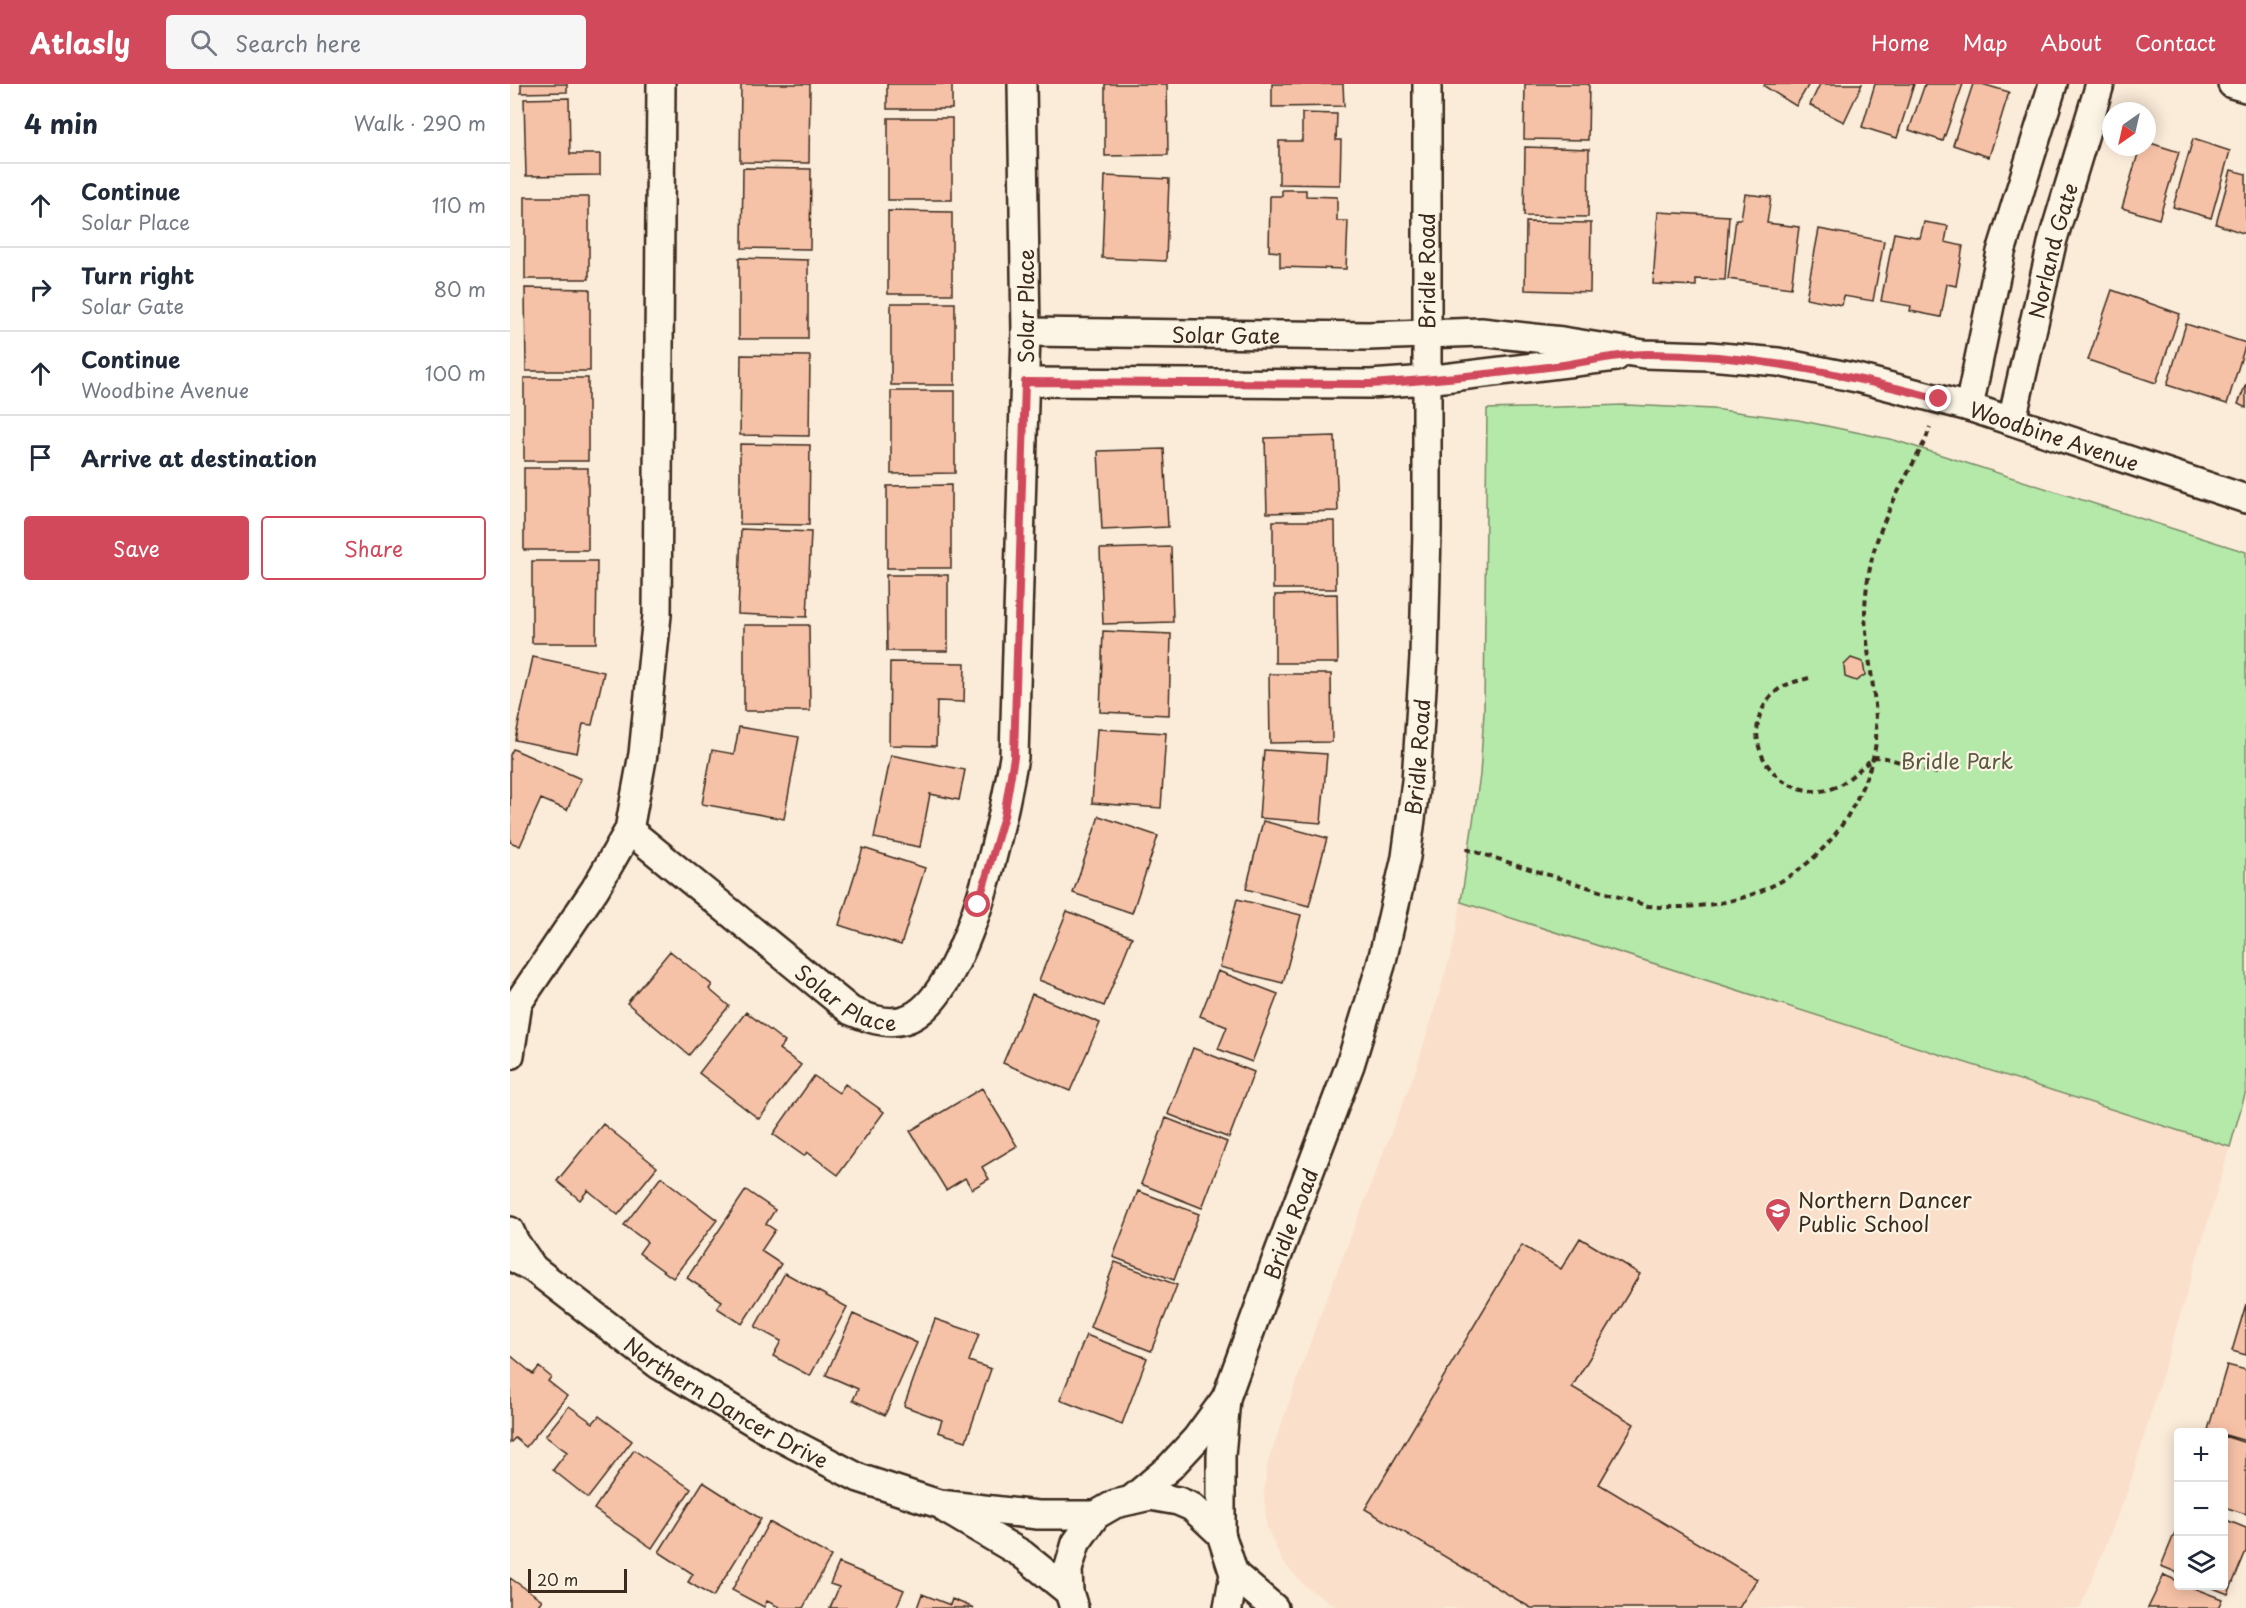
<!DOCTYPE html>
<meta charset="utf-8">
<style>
:root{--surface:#fff;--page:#f6f6f7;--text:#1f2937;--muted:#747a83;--line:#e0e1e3;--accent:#d1495b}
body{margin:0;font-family:"Playpen Sans",sans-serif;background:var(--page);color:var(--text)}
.controls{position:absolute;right:18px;bottom:18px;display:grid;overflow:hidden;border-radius:6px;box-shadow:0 3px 15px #0003}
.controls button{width:54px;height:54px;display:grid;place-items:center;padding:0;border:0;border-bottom:2px solid var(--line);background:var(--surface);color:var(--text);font:30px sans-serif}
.compass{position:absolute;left:1592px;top:18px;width:54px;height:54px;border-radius:50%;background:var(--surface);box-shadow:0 3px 15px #0003;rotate:214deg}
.scale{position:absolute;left:18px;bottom:15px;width:99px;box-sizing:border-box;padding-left:6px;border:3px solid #3b2a1e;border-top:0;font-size:16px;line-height:21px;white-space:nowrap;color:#3b2a1e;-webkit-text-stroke:4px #fcf5e5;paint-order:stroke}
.stop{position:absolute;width:18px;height:18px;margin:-14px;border:4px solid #d1495b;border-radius:50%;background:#fff}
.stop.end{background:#d1495b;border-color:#fff;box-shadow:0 2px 6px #0008}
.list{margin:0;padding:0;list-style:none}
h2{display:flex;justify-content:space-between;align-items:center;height:78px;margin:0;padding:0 24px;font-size:26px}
h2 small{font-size:20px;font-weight:400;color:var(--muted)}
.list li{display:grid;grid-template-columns:39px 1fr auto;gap:18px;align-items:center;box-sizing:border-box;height:84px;padding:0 24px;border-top:2px solid var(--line)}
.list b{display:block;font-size:22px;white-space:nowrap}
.list p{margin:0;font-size:20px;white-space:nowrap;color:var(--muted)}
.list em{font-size:20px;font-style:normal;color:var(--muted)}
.actions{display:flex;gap:12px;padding:18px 24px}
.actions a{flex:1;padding:14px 0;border:2px solid var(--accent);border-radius:6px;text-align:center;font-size:21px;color:var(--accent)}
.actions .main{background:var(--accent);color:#fff}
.icon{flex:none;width:33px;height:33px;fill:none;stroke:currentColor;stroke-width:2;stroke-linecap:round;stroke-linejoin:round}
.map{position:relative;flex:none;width:1736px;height:1524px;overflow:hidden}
header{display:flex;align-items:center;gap:36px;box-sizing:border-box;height:84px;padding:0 30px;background:var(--accent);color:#fff}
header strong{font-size:28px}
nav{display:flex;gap:33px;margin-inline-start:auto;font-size:21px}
.search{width:420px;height:54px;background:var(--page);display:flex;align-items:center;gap:15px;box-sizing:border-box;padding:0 21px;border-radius:6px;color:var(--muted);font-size:22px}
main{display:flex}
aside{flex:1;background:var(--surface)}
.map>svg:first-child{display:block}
.built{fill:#fadfca}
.green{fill:#b5e9aa;stroke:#788a64;stroke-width:1.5}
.building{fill:#f6c2a7;stroke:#3b2a1e;stroke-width:1.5}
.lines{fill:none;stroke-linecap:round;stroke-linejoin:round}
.minor-casing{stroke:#3b2a1e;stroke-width:32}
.path{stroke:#3b2a1e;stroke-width:4;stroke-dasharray:6 4.5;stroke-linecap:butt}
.minor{stroke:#fcf5e5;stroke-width:27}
.route{stroke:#d1495b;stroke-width:8}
.labels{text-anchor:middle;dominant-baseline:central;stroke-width:4.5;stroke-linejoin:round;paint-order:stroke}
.street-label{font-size:21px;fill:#3b2a1e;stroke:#fcf5e5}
.park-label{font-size:21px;fill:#5a5a41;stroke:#fcf5e5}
.poi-label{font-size:21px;fill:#3b2a1e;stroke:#fcf5e5;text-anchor:start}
</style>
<header>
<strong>Atlasly</strong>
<div class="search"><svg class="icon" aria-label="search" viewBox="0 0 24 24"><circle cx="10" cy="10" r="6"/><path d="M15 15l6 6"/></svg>Search here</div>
<nav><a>Home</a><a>Map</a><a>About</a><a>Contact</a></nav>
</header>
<main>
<aside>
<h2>4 min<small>Walk · 290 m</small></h2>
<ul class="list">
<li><svg class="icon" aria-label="ahead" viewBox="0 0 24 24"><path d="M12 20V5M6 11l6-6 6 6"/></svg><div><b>Continue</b><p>Solar Place</p></div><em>110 m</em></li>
<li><svg class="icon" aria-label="right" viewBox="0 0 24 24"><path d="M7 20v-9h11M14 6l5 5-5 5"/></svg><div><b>Turn right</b><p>Solar Gate</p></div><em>80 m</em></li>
<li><svg class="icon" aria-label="ahead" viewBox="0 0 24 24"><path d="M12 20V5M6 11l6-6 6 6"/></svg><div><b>Continue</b><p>Woodbine Avenue</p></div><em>100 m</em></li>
<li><svg class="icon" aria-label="arrive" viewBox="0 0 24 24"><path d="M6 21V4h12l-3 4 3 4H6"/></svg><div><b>Arrive at destination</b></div></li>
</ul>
<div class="actions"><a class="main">Save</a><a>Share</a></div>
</aside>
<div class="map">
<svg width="1736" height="1524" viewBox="0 0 1736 1524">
<rect width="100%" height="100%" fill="#fbebd9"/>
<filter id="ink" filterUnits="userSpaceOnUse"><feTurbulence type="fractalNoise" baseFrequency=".0167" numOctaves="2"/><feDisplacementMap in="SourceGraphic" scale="12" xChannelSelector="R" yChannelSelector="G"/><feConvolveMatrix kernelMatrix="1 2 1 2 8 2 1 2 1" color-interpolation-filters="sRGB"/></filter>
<g filter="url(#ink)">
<path class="built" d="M951 818 1720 1063 1618 1406 1570 1524H829L795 1502 773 1478 757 1444 754 1410 757 1381 808 1237 907 983 943 864Z"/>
<path class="green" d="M1116 321 1203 325 1288 336 1384 356 1736 468V1007L1720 1063 951 818 970 691 974 628 977 325Z"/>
<path class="building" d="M11 0H57V8L11 9Z
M231 0H300L299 79 230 78Z
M377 0H442V25H377Z
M595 0H657L658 71 595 72Z
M762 0H833L834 22 762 23Z
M1015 0H1079L1078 56 1014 55Z
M1255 0H1299L1286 22 1254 2Z
M1310 0H1352L1334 38 1300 21Z
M1365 0H1404L1387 54 1352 43Z
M1415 0H1453L1433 57 1399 46Z
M1463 0H1472L1499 8 1479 73 1443 61Z
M59 14 60 70H90V91L16 92 14 15Z
M792 29 827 30 826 56H831L830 101 769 100V57H792Z
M378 34H442V116H378Z
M1683 55 1720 67 1701 134 1663 123Z
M1637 58 1669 68 1649 135 1612 124 1630 63H1637Z
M1015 63 1079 65 1078 133 1014 132Z
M233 84 301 85 300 165 232 164Z
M1721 86 1736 90V150L1706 140Z
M595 92 659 95 656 177 592 174Z
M772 106H796V112L827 113V137H838L836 185 770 183V168L759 167 760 112H772Z
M1235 110 1261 113 1257 139 1289 143 1281 204 1218 195 1226 135H1231Z
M15 113H79V195H15Z
M378 127 442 128V210H378Z
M1148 128 1219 132 1215 196 1186 195V202L1143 200Z
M1016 138 1081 139 1080 208 1015 206Z
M1414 138 1438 142 1435 158 1453 162 1446 202 1437 200 1431 233 1400 227 1401 222 1371 217 1384 149 1410 154Z
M1309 145 1374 157 1363 217 1334 212 1332 221 1296 214Z
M229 174 298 176V255H229Z
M15 204 80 205V287H16Z
M1602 206 1670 230 1646 299 1578 276Z
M381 219H445V301H381Z
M1676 240 1736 259 1717 320 1657 301Z
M231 271 300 272 299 352 230 351Z
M14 294H78V377H14Z
M1736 300V324L1728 320Z
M381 307H445V389L381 390Z
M825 352 828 427 757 429 755 354Z
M230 360 300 361 299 441 230 440Z
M654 365 658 443 592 446 588 367Z
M14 384H78V466H14Z
M441 401V484H377V402Z
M763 437H825L826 505H763Z
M231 445 301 448 297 533 228 530Z
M661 463 663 538 593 540 590 465Z
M22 477H87L86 559H22Z
M376 491H438V567H377Z
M827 510 828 579H765V511Z
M234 541H299L300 627H234Z
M593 547 661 550 659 631 590 628Z
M23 573 94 588 82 641 73 640 67 669 5 656Z
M1341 574 1353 578 1355 591 1346 597 1335 593 1334 581Z
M380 578 455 579 454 618 427 617 426 662 379 661Z
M759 590H821L822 658 760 659Z
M229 643 289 653 274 735 192 720 202 666 224 670Z
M587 645 656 649 651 724 582 719Z
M3 665 71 695 57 726 31 715 10 762 0 758V671Z
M754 666 817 670 811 739 749 734Z
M381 671 455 686 449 716 420 710 410 763 364 754Z
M589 732 648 752 622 829 563 809Z
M753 737 817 754 799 822 736 805Z
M353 764 415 784 391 861 329 841Z
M727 815 791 831 773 899 710 883Z
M557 827 622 853 594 922 529 896Z
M160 867 202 901 199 905 219 922 179 971 117 919Z
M708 887 768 910 742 978 708 965 717 943 690 932Z
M522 910 590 939 560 1007 493 979Z
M236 928 275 958 269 965 291 981 249 1035 189 989Z
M683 964 744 988 719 1054 658 1030Z
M304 992 329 1009 335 1000 374 1028 328 1091 297 1068 294 1072 263 1050Z
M472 1004 507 1062 472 1083 479 1095 462 1105 455 1094 436 1106 400 1047Z
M656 1034 717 1058 692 1124 631 1100Z
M93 1040 147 1083 108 1131 78 1106 70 1116 47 1097Z
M151 1093 207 1136 163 1194 129 1169 137 1158 114 1141Z
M236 1106 265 1126 256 1140 265 1146 251 1167 271 1180 232 1240 207 1224 212 1217 177 1194Z
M628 1107 689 1130 664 1196 603 1173Z
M1070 1154 1130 1190 1062 1303 1124 1340 1089 1400 1247 1495 1229 1524H1021L855 1425 1012 1161 1051 1185Z
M605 1178 667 1201 641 1267 580 1243Z
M275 1189 337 1223 300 1292 263 1272 271 1257 245 1243Z
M1736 1220V1271L1722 1267Z
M343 1230 407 1259 375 1331 343 1316 348 1305 316 1291Z
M425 1235 469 1250 459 1277 481 1285 456 1357 428 1348 432 1336 394 1322Z
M576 1251 637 1274 612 1340 550 1316Z
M0 1271 23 1290 29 1283 41 1293 38 1297 57 1312 16 1363 5 1354 0 1359Z
M1717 1281 1736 1286V1357L1698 1346Z
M59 1322 83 1339 89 1332 122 1357 78 1414 43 1386 57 1368 35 1352Z
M1714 1352 1736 1359V1430L1714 1423Z
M124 1366 181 1405 142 1464 84 1425Z
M193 1398 251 1435 203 1513 178 1498 183 1490 149 1468Z
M1714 1435 1736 1444V1467L1718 1510 1698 1502H1714Z
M259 1438 321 1472 293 1524H271L257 1517 254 1523 222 1506Z
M1668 1441V1489L1651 1482Z
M329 1479 394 1506 386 1524H320L329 1503 320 1500Z
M1654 1491 1668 1497V1502H1678L1712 1515 1708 1524H1638Z
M0 1494 32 1516 26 1524H0Z
M412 1510 440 1521 442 1515 464 1524H407Z"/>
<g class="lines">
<defs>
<g id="minor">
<path d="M1722 0 1736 4"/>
<path id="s1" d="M516 248 858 252 971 248 1052 257 1134 270 1199 272 1268 278 1347 294 1459 323 1736 415"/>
<path d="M515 298 860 300 917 296 1106 273"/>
<path d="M1459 323 1491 168 1543 0"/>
<path id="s2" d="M1502 336 1543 155 1590 0"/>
<path d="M119 746 133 670 147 531 151 0"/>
<path id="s3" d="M0 925 8 919 85 805 119 746 341 927C358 934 375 941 394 936 457 919 494 730 504 673L516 248 512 0"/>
<path d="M0 971 8 919"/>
<path d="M0 1147 5 1158 23 1184"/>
<path id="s4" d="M0 1172 24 1185 149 1281 262 1349 349 1394 429 1420 528 1431H586"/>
<path d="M621 1416 660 1383 686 1355 716 1314"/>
<path d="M437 1426 512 1470 559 1508"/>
<path id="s5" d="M711 1450V1372L716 1314 769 1168 840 981 871 881 896 773 906 697 914 573 917 446V0"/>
<path d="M724 1490 764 1524"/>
<path d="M564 1524 559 1508 558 1486 566 1459 586 1431 605 1420 640 1412 668 1417 682 1423 711 1450 724 1490 718 1524"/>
</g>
</defs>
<use href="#minor" class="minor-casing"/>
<path class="path" d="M1299 594C1288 597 1278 599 1269 605 1233 633 1244 686 1284 702 1295 707 1309 709 1320 705 1338 699 1349 684 1365 673L1376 674 1427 689
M956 765 1138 822C1230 830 1311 796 1350 708 1357 692 1365 673 1366 656 1368 613 1356 572 1355 529 1355 515 1357 498 1360 484 1368 438 1395 396 1416 355L1420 343"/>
<use href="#minor" class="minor"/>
</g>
</g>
<g class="lines" filter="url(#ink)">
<path class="route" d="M468 821 494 732 504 673 515 298 860 300C922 296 984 290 1046 282 1076 278 1107 270 1137 270 1240 270 1330 289 1429 315"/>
</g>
<defs>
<symbol id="school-pin" viewBox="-11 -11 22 30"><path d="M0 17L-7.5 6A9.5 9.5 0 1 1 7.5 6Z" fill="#d1495b" stroke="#fcf5e5"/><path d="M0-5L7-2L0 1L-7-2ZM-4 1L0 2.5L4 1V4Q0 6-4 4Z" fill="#fff"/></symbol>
</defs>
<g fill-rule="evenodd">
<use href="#school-pin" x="1253" y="1112" width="30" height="40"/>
</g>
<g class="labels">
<g class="street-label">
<text stroke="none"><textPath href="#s2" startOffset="174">Norland Gate</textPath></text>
<text transform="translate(916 187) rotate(-90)">Bridle Road</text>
<text transform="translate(515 222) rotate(-90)">Solar Place</text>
<text stroke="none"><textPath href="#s1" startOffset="200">Solar Gate</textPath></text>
<text stroke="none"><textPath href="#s1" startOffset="1040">Woodbine Avenue</textPath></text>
<text stroke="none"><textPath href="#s5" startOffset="808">Bridle Road</textPath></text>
<text stroke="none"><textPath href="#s3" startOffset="492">Solar Place</textPath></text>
<text stroke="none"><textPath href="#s5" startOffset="322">Bridle Road</textPath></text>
<text stroke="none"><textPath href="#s4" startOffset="262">Northern Dancer Drive</textPath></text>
</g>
<g class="park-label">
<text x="1447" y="676">Bridle Park</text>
</g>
<g class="poi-label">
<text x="1288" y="1115">Northern Dancer<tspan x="1288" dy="24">Public School</tspan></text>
</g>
</g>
</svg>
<div class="controls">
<button>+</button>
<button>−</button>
<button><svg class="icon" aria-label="layers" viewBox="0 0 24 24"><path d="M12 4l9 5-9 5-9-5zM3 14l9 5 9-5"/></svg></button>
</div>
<svg class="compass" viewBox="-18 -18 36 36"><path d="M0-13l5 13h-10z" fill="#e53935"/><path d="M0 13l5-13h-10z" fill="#747a83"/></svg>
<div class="scale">20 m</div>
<div class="stop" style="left:468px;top:821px"></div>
<div class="stop end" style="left:1429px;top:315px"></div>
</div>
</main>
